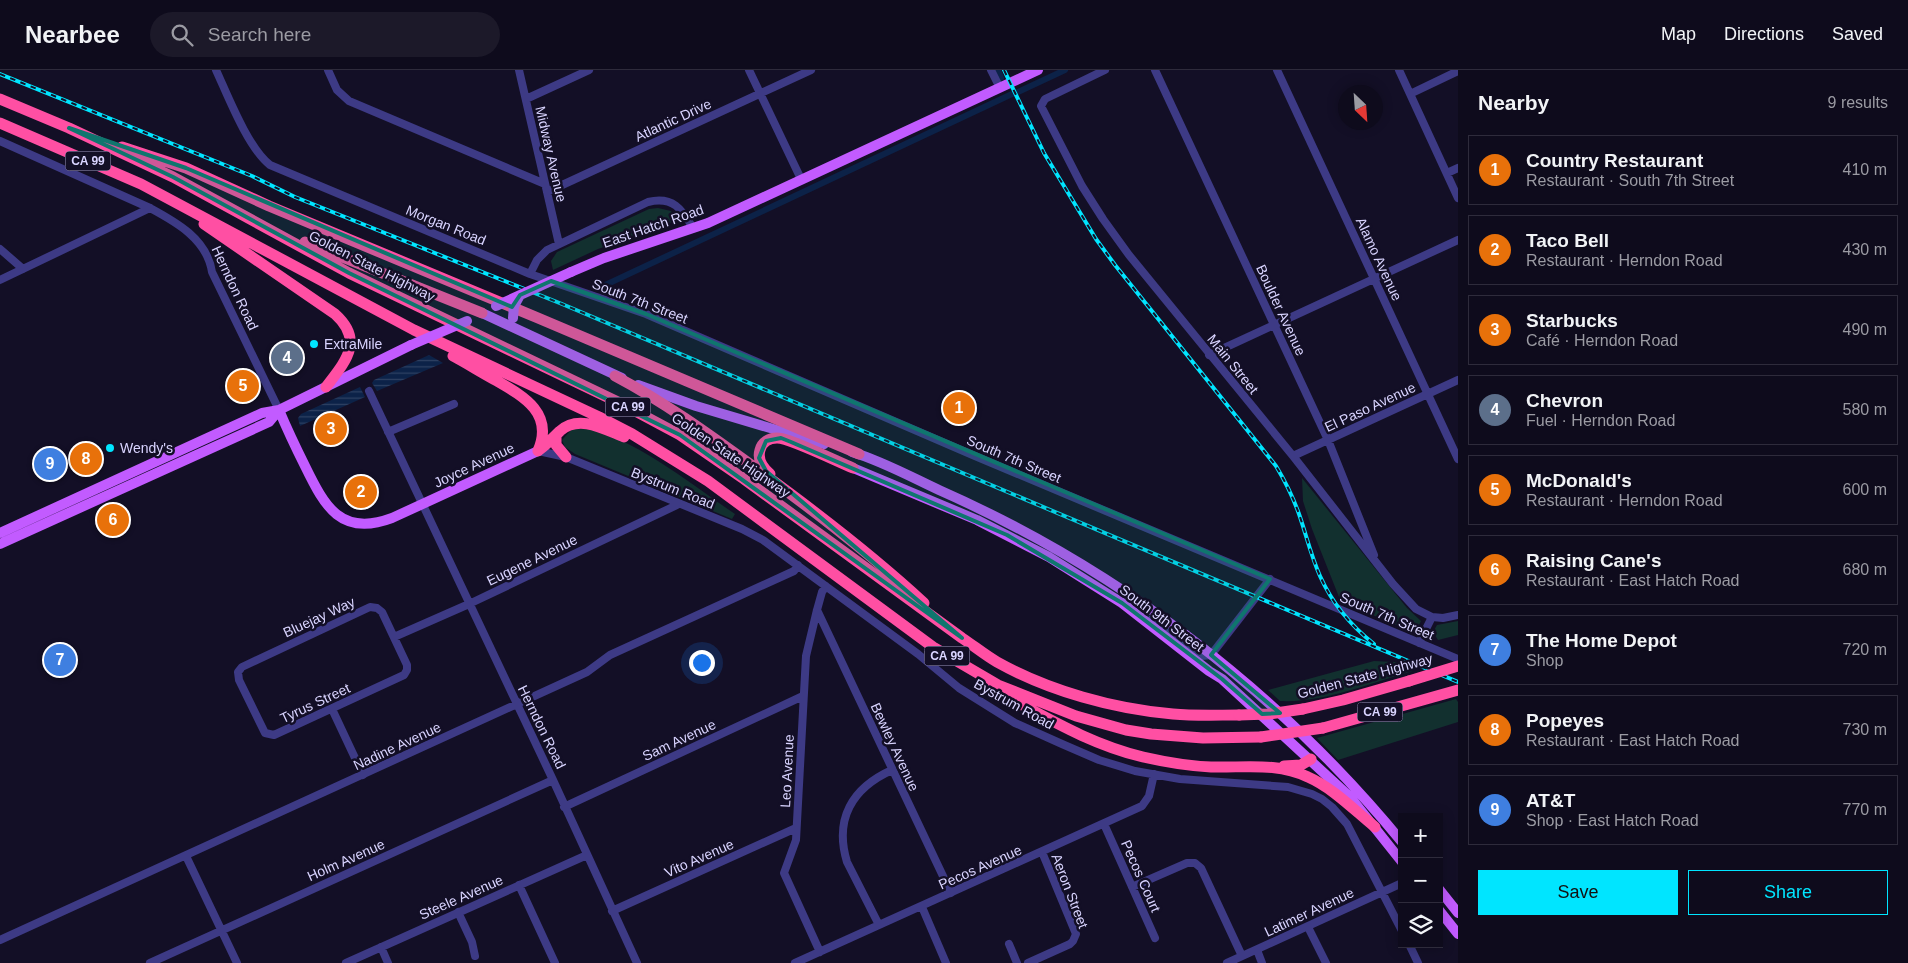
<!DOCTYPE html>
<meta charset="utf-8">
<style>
:root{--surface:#0e0b1c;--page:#1c1929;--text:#f1f3f6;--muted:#9b9ba3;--line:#2e2b3b;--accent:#00e5ff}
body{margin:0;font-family:Helvetica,sans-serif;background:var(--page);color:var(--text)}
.controls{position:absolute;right:15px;bottom:15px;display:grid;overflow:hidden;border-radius:0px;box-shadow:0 2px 12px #0003}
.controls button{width:45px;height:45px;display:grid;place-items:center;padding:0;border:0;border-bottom:1px solid var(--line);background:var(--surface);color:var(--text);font:25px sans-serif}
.compass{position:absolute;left:1338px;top:15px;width:45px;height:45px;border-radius:50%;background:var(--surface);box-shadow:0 2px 12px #0003;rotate:155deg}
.you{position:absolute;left:701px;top:592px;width:18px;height:18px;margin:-12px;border:4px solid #fff;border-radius:50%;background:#1a73e8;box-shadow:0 0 0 8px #1a73e833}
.badge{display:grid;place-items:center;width:32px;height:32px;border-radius:50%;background:var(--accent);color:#fff;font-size:16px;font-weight:700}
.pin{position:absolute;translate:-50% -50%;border:2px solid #fff;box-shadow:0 1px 5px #0006}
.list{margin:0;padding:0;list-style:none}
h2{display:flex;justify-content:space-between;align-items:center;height:65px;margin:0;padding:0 20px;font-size:21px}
h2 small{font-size:16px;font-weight:400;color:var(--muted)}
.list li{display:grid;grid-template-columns:32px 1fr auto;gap:15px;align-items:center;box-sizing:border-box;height:70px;margin:0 10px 10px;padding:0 10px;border:1px solid var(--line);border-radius:0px}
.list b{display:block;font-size:19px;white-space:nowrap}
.list p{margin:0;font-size:16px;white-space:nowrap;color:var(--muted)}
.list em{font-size:16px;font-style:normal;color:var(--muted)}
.actions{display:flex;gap:10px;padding:15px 20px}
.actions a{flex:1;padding:11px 0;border:1px solid var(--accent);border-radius:0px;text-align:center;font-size:18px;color:var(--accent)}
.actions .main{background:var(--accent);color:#111}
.icon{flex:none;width:28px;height:28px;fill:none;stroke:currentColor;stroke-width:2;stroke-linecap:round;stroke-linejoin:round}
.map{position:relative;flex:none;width:1458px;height:893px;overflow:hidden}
header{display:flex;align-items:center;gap:30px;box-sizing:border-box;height:70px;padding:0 25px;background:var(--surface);border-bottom:1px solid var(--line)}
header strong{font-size:24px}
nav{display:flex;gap:28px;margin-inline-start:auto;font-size:18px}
.search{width:350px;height:45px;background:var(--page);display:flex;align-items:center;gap:12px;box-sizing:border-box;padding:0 18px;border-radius:28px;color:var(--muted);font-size:19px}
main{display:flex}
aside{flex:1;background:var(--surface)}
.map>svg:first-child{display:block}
.grass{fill:#12302f}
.water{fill:url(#water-rules)}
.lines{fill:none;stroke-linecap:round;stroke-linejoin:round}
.canal{stroke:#0c2248;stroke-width:6}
.minor{stroke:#3d3a85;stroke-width:8}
.major{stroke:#c25bff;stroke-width:10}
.highway{stroke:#ff4fa3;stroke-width:11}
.rail-casing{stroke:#00e5ff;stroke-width:4}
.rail{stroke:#130f26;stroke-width:2;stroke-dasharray:5.5;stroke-linecap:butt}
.major-bridge{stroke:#c25bff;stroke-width:10}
.highway-bridge{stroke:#ff4fa3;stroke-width:11}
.marked{fill:#0f766e;fill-opacity:0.2;stroke:#0f766e;stroke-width:4;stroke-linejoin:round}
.poi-dot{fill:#00e5ff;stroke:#130f26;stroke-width:2}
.labels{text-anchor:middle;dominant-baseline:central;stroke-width:5;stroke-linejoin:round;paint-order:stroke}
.shield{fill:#130f26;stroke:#9e99be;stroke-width:1}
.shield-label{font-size:12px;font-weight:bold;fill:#d9d4ff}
.street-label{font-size:14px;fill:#d9d4ff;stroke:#130f26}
.poi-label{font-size:14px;fill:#d9d4ff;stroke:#130f26;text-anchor:start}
</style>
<header>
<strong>Nearbee</strong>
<div class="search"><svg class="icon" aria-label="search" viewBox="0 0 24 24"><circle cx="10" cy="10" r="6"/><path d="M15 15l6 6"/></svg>Search here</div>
<nav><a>Map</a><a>Directions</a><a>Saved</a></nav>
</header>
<main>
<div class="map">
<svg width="1458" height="893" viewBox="0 0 1458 893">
<defs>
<pattern id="water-rules" width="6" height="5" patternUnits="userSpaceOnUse" patternTransform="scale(1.25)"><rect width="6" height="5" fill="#0c2248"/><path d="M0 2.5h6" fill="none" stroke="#2f4163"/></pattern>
</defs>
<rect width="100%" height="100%" fill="#130f26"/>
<path class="grass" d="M658 138 671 141 674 147V151L659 158 598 179 553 200 551 191 557 182 649 139Z
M581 357C636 368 689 413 735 444L732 449 575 384 565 377 562 370 572 359Z
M1302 408 1407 538 1421 551 1417 559 1408 560 1344 533 1339 527 1312 459 1303 431Z
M1458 551V565L1438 570 1433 562 1437 555Z
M1374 591 1395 592 1413 601C1370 613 1325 633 1280 631L1268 620Z
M1456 629 1458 632V652L1338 690 1317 668Z"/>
<path class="water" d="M429 285 443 293 377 321 372 313 374 310Z
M360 317 365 327 300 356 298 348 301 344Z"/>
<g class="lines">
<path class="canal" d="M998 0 1001 8
M1018 22 1065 0
M601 217 1012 24"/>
<path class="minor" d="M216 0C228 26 248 78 270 95L530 204 646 244 975 386 1458 589
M328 0 337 20 349 31 545 114
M519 0 559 174
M749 0 801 109
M991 0 1000 18
M1105 0 1045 29 1041 36 1082 116 1103 149 1129 185 1293 386 1393 514 1416 539 1432 547
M1155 0 1328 370 1374 485
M1277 0 1458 389
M1399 0 1458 128
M1410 24 1458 1
M526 29 589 0
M0 71 150 138C176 152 207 169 212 202L279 340
M1447 103 1458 98
M547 122 811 0
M0 179 23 199
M530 204 537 190 547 180 648 132C673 126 682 139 693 158
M0 210 150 138
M1209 285 1458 170
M369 321 553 710 637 893
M388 362 454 334
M538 381 566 387 742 459 763 470 918 584 959 618 1015 653 1062 674 1099 690 1135 701 1180 709 1288 717 1312 724 1322 729 1332 737 1347 754 1402 861
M1293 386 1458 310
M370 537 377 538 382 542 407 595V600L404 605 274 665 265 663 239 610 238 602 242 597Z
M817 540 951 823
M1151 550 1166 559 1202 586 1211 585 1270 509
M394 567 469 534 679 434
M1419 573 1432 547 1443 548 1458 545
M332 639 363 705
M564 737 803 626
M1104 754 1155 868
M186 786 237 893
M519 815 555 893
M1132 817 1187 793H1195L1201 798 1242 886
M922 837 946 893
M612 841 796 758
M458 842 472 872 475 886
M879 855 847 792C834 749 852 718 892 700
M1308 857 1326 893
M0 870 587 602 610 585 794 501 798 495
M1009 874 1017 893
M1409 874 1418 893
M381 877 388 893
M1257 880 1262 893
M820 882 784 803 796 770 806 586 817 540 822 522 826 516
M150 893 553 710
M346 893 587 785
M795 893 1142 736 1149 726 1154 704
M1028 893 1070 874 1073 871 1076 864 1042 782
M1227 893 1402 813"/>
<path class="major" d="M571 202 604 188 708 153 1038 0
M482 243 622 308
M638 315 696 336 824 374
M279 340C287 359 296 378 305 396 325 437 341 467 392 448L538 381
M852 382C882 391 911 407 939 420 1118 499 1278 621 1402 772
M853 398 977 450 1049 487 1122 533 1209 601 1222 609 1351 728 1402 792
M0 463 262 343 279 340 411 275
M0 474 269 352 279 340
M1439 819 1458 843
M1439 840 1458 864"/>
<path class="highway" d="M0 29 69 58 173 107 349 203 624 335 680 365 744 409 962 568C974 576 985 585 997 592 1049 621 1114 639 1173 644 1195 646 1217 645 1239 645
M0 53 141 114 414 260 599 347 632 364 708 411 933 577 998 615 1076 646 1126 660 1151 664 1203 668 1261 667
M122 77 186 98 269 136 538 248 859 384
M204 154 335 244C365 271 345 292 326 317
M305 172 482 243
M453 286C468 294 482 303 497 311 525 327 554 344 538 381
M615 306C666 333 711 366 758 400 816 442 872 485 924 533
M556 366V375L566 387
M539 380C547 374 553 368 560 361 579 344 604 359 624 367
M770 404C763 398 757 390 760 380 762 372 769 368 777 368 790 368 838 392 853 398
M998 622C1046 647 1089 674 1143 687 1165 692 1188 696 1211 697 1244 698 1277 692 1308 707 1333 718 1354 740 1375 757
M1303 639 1343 630 1409 611
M1323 658 1458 620
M1284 696 1301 695 1311 689"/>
<defs>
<path id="rail" d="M1004 0 1044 83 1096 169 1115 195 1276 396C1285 411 1293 427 1299 444 1306 464 1311 486 1320 506 1332 533 1350 555 1374 574
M0 4 252 106 295 127 562 234 1458 612"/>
</defs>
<use href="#rail" class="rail-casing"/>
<use href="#rail" class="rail"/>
<path class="major-bridge" d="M496 236 571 202
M513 248 514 236 520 225
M411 275 467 251"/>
<path class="highway-bridge" d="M1409 611 1458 596
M1239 645 1269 644 1303 639
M1261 667 1323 658"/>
</g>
<path class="marked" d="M69 58 186 98 512 237 520 225 551 211 646 244 1270 509 1211 585 1280 643 1262 644 1222 609 1122 533 1007 465 791 372 781 368 766 371 759 388 766 401 962 568 680 365 349 203 173 107Z"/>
<g class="poi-dot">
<circle cx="314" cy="274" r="5"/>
<circle cx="110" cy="378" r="5"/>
</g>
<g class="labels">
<g class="shield">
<rect x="65.5" y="81.5" width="45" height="19" rx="4"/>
<rect x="605.5" y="327.5" width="45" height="19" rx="4"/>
<rect x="924.5" y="576.5" width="45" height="19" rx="4"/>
<rect x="1357.5" y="632.5" width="45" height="19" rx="4"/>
</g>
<g class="shield-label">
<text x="88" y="91">CA 99</text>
<text x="628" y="337">CA 99</text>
<text x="947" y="586">CA 99</text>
<text x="1380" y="642">CA 99</text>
</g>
<g class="street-label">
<text transform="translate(673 50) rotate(-25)">Atlantic Drive</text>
<text transform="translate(551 84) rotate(77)">Midway Avenue</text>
<text transform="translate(446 155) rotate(22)">Morgan Road</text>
<text transform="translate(653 156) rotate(-19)">East Hatch Road</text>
<text transform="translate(1379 189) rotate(65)">Alamo Avenue</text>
<text transform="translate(372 196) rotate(27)">Golden State Highway</text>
<text transform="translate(235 218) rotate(65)">Herndon Road</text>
<text transform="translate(640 231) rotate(21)">South 7th Street</text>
<text transform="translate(1281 240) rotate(65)">Boulder Avenue</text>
<text transform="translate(1233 294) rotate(51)">Main Street</text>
<text transform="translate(1370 337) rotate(-25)">El Paso Avenue</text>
<text transform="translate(731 385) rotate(34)">Golden State Highway</text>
<text transform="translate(1014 389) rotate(23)">South 7th Street</text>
<text transform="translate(474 395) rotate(-25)">Joyce Avenue</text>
<text transform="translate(673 418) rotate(22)">Bystrum Road</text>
<text transform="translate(532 490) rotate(-26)">Eugene Avenue</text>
<text transform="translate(1387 546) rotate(23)">South 7th Street</text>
<text transform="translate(319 547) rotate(-25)">Bluejay Way</text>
<text transform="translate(1162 548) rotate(37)">South 9th Street</text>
<text transform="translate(1365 606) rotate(-15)">Golden State Highway</text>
<text transform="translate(315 633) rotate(-25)">Tyrus Street</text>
<text transform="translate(1014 634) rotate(29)">Bystrum Road</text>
<text transform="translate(542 657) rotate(64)">Herndon Road</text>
<text transform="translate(679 670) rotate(-25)">Sam Avenue</text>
<text transform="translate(397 676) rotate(-25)">Nadine Avenue</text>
<text transform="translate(895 677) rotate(65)">Bewley Avenue</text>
<text transform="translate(787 701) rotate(-87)">Leo Avenue</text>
<text transform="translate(699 788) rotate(-24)">Vito Avenue</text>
<text transform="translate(346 790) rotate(-24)">Holm Avenue</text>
<text transform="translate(980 797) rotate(-24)">Pecos Avenue</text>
<text transform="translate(1141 806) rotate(66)">Pecos Court</text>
<text transform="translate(1070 821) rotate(69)">Aeron Street</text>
<text transform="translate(461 827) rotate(-24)">Steele Avenue</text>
<text transform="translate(1309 842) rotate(-25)">Latimer Avenue</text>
</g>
<g class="poi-label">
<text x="324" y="274">ExtraMile</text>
<text x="120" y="378">Wendy's</text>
</g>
</g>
</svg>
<div class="controls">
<button>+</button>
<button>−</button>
<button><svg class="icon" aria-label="layers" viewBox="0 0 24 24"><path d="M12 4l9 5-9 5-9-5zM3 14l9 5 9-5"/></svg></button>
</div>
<svg class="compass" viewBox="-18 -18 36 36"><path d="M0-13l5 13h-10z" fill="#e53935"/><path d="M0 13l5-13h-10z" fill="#9b9ba3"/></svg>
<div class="you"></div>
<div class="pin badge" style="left:959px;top:338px;background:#e8710a">1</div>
<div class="pin badge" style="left:361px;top:422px;background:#e8710a">2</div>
<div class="pin badge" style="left:331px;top:359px;background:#e8710a">3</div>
<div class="pin badge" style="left:287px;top:288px;background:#5c6f8a">4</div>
<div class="pin badge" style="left:243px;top:316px;background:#e8710a">5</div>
<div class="pin badge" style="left:113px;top:450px;background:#e8710a">6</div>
<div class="pin badge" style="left:60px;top:590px;background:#3f7fe0">7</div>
<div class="pin badge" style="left:86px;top:389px;background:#e8710a">8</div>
<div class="pin badge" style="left:50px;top:394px;background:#3f7fe0">9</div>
</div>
<aside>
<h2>Nearby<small>9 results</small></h2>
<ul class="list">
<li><span class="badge" style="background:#e8710a">1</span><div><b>Country Restaurant</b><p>Restaurant · South 7th Street</p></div><em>410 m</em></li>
<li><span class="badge" style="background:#e8710a">2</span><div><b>Taco Bell</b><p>Restaurant · Herndon Road</p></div><em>430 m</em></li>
<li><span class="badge" style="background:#e8710a">3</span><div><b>Starbucks</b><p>Café · Herndon Road</p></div><em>490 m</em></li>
<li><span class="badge" style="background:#5c6f8a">4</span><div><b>Chevron</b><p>Fuel · Herndon Road</p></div><em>580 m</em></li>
<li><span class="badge" style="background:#e8710a">5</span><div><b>McDonald's</b><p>Restaurant · Herndon Road</p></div><em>600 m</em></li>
<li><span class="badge" style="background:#e8710a">6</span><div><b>Raising Cane's</b><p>Restaurant · East Hatch Road</p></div><em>680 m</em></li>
<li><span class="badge" style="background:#3f7fe0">7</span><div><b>The Home Depot</b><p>Shop</p></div><em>720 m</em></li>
<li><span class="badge" style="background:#e8710a">8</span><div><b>Popeyes</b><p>Restaurant · East Hatch Road</p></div><em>730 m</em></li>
<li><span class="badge" style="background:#3f7fe0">9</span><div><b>AT&amp;T</b><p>Shop · East Hatch Road</p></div><em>770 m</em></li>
</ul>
<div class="actions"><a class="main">Save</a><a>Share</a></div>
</aside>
</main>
